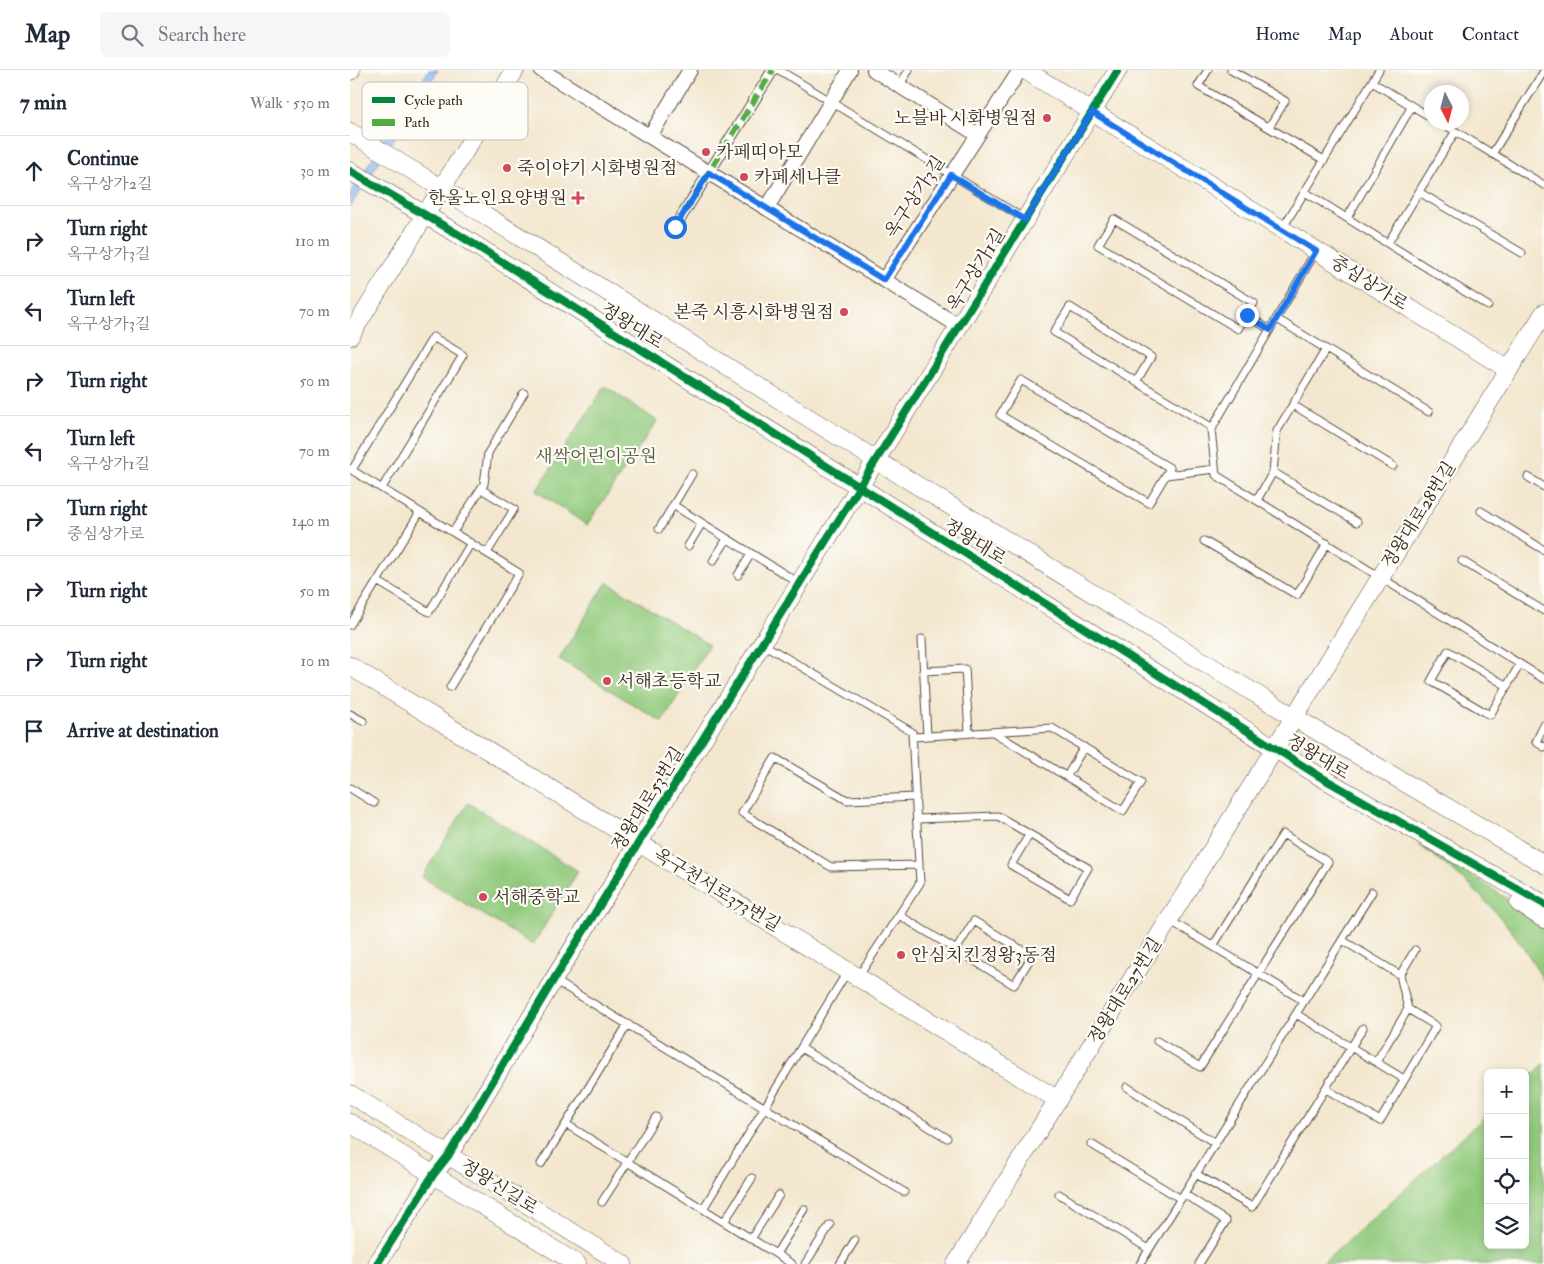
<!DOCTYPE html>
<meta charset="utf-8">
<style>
:root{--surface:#fff;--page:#f6f6f7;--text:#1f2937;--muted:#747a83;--line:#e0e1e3}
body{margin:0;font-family:"IM FELL Double Pica","Noto Serif KR",serif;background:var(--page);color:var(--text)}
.controls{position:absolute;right:15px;bottom:15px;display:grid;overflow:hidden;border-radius:8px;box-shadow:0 2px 8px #0003}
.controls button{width:45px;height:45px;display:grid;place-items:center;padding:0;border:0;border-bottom:1px solid var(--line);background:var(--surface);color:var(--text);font:25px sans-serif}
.compass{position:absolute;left:1074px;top:15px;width:45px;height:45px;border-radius:50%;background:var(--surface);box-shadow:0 2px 8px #0003;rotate:174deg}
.stop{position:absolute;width:15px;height:15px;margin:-11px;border:4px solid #1a73e8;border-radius:50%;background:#fff}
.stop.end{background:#1a73e8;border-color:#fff;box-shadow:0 1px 5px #0008}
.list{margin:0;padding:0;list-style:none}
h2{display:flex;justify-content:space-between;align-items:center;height:65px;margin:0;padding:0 20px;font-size:21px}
h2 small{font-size:16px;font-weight:400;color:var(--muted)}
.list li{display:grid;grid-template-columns:32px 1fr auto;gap:15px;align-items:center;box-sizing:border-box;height:70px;padding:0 20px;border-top:1px solid var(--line)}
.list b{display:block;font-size:19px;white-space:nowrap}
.list p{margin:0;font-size:16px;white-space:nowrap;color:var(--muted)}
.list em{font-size:16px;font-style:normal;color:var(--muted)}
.icon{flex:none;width:28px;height:28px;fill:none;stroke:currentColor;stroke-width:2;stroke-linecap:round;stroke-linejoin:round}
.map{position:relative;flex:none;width:1194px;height:1194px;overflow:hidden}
header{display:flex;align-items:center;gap:30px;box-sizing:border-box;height:70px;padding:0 25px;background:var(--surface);border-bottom:1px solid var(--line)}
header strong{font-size:24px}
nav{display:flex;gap:28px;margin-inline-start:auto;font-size:18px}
.search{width:350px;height:45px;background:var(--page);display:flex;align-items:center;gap:12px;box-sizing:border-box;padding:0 18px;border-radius:8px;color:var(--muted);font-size:19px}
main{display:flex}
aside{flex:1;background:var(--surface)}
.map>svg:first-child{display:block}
.green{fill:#92ca7d;stroke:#667a4e}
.water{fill:#87baf4;stroke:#617289}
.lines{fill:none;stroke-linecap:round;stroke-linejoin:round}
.service-casing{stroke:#574639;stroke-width:9}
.pedestrian-casing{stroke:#574639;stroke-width:12}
.minor-casing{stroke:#574639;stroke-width:16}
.tertiary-casing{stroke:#574639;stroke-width:19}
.service{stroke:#fff;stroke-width:7}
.pedestrian{stroke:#fff;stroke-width:10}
.minor{stroke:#fff;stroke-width:14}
.tertiary{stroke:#fff;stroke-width:18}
.quiet{stroke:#55ab43;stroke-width:6;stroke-dasharray:12 6;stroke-linecap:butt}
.cycleway-casing{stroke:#fdfcf7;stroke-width:11}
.cycleway{stroke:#00873e;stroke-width:8}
.route{stroke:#1a73e8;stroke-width:6}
.poi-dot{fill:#d1495b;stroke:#fdfcf7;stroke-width:2}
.labels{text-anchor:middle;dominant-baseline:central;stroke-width:4.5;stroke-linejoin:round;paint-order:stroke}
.poi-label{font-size:18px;fill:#3b2a1e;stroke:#fdfcf7;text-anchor:start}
.street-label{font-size:18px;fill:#3b2a1e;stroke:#fdfcf7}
.park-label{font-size:18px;fill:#555a3a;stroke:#fdfcf7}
.key{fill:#fdfcf7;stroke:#c3bdb6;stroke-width:1}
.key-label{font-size:14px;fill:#3b2a1e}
</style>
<header>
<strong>Map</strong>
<div class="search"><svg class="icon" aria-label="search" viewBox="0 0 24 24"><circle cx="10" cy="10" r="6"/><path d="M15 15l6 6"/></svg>Search here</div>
<nav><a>Home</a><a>Map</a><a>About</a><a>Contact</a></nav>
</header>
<main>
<aside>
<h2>7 min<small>Walk · 530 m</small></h2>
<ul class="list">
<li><svg class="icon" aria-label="ahead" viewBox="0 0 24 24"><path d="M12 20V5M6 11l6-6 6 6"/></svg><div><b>Continue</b><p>옥구상가2길</p></div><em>30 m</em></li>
<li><svg class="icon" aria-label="right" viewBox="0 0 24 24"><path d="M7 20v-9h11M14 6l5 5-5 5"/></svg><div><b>Turn right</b><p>옥구상가3길</p></div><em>110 m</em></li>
<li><svg class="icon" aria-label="left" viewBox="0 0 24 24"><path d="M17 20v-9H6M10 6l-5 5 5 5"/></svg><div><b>Turn left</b><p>옥구상가3길</p></div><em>70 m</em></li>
<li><svg class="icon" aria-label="right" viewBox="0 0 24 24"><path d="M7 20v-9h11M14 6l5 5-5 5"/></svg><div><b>Turn right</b></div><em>50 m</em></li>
<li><svg class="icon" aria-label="left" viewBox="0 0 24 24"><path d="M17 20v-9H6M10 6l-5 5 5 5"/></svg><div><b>Turn left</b><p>옥구상가1길</p></div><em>70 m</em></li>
<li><svg class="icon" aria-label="right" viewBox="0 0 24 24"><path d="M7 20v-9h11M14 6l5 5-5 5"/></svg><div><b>Turn right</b><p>중심상가로</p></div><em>140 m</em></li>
<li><svg class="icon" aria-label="right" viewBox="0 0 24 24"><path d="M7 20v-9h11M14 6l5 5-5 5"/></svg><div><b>Turn right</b></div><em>50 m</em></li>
<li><svg class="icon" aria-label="right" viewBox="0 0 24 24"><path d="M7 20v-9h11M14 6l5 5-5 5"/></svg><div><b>Turn right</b></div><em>10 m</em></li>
<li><svg class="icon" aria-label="arrive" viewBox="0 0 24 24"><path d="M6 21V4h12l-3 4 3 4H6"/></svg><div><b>Arrive at destination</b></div></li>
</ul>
</aside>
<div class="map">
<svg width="1194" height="1194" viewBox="0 0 1194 1194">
<rect width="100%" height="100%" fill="#fdfcf7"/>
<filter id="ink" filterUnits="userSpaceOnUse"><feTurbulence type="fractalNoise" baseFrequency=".02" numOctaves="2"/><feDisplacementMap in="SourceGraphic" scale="10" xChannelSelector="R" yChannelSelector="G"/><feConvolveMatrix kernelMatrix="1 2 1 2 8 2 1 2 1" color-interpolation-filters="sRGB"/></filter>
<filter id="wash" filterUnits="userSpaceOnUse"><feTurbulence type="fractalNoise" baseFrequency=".0096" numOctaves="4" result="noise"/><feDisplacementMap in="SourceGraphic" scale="20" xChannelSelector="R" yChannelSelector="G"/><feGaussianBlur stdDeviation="1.12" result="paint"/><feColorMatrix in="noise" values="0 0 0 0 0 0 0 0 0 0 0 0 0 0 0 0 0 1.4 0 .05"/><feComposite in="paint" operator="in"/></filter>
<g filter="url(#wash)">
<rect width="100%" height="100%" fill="#f3e7cf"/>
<path class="green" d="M255 316 307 351 237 455 186 421Z
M257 512 359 575 312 652 209 589Z
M118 733 228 801 183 875 72 807Z
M1068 774C1112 798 1152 826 1194 853V912C1175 875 1149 843 1119 815 1103 800 1085 787 1068 774Z
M1194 994V1194H972L1138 1044V1175H1175V1011Z"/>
<path class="water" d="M79 0H88L0 137V123Z"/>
</g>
<g filter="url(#ink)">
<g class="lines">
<defs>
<path id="service" d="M429 0 675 149
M858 0 848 16 974 90
M881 0 935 31 919 57
M1022 12 1082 48
M549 16 559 0
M1090 52 1194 115
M1142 84 1194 1
M955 122 1138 236
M1069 122 1172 183
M997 148 1062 36
M764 149 904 233 888 259 748 175Z
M932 159 1029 0
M1038 173 1105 62
M966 181 861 360 866 405 1194 609
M897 245 920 260
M927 249 1079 342
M671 310 820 398 799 433 650 345Z
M786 312 801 287 720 237 704 262 863 358
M943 335 1043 396
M0 399 169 503 100 617
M2 400 83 267 113 285 32 418
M923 402 1007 452
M816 405 865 399
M1178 407 1194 417
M131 419 164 439 137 483
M907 430 923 402 927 361 976 279
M323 435 449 513
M1131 441 1194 480
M309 459 342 404
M103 462 134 414 138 383 174 323
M854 471 947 525 977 473
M338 476 352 453
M363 491 377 469
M1112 491 1194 541
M388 505 401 484
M27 511 79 542 121 473
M0 555 70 442
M572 569 577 666
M413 574 562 662 570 813 508 907
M573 601 615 599 619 663
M1157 616 1098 581 1081 611 1140 645 1170 594
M0 644 13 651
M1194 655 1186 672 1194 677
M563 667 702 658 791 712 773 741 643 662
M717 706 734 677
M0 718 24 733
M566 727 497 730 425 688 392 743 481 797 569 795
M567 749 648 746 738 798 720 829 661 795 679 765
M549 845 664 915 682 886 624 851 606 880
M819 850 954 931
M992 870 1050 905 1058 939 1026 992
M1050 905 1065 880
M204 910 554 1122
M946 944 1054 1009
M807 971 850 997 978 792 933 764 863 876
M451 978 597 1068
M777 1017 865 1073
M976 1019 1030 1051 1086 956 1058 939
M216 1054 442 1194
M741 1074 831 1129
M191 1094 278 954
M846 1104 902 1137 1013 958
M709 1124 799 1179
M834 1124 876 1151 849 1194
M252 1132 306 1047
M353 1139 497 902
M374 1152 402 1108
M401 1169 429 1125
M426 1184 454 1139
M455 1194 480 1155
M490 1194 505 1170
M790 1194 1022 822"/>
<path id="pedestrian" d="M325 157 423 0"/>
<path id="minor" d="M191 0 609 256
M524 0 628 65
M300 66 340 0
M417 138 500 0
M534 210 670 0"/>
<path id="tertiary" d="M675 0 1159 300
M0 1 1 0
M0 62 122 137 526 390 901 621 987 673 1194 794
M0 101 106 163 969 706 1194 834
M0 266 165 0
M0 596 708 1030
M1169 833 1194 849
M0 1024 273 1194
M0 1053 227 1194
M27 1194 83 1105 98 1086 204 909 768 0
M606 1194 1194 243"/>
</defs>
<use href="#service" class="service-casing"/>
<use href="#pedestrian" class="pedestrian-casing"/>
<use href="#minor" class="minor-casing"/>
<use href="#tertiary" class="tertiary-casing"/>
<use href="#service" class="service"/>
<use href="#pedestrian" class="pedestrian"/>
<use href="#minor" class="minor"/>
<use href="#tertiary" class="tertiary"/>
<path class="quiet" d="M325 157 423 0"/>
<defs>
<path id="cycleway" d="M0 101 106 163 969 706 1194 834
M27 1194 83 1105 98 1086 204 909 768 0"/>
</defs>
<use href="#cycleway" class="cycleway-casing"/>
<use href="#cycleway" class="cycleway"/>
</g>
</g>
<g class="lines" filter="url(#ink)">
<path class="route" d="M325 157 359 103 534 210 601 105 675 150 742 42 966 181 920 260 897 245"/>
</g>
<g class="poi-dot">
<circle cx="697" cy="48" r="5"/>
<circle cx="356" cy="82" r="5"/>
<circle cx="157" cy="98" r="5"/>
<circle cx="394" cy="107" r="5"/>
<path d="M225.5 120.5h5v5h5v5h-5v5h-5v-5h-5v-5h5z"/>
<circle cx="494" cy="242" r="5"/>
<circle cx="257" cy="611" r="5"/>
<circle cx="133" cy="827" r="5"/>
<circle cx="551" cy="885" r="5"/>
</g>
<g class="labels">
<g class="poi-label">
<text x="687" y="48" text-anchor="end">노블바 시화병원점</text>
<text x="366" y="82">카페띠아모</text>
<text x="167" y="98">죽이야기 시화병원점</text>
<text x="404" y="107">카페세나클</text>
<text x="217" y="128" text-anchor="end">한울노인요양병원</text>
<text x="484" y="242" text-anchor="end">본죽 시흥시화병원점</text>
<text x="267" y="611">서해초등학교</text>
<text x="143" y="827">서해중학교</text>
<text x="561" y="885">안심치킨정왕3동점</text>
</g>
<g class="street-label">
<text transform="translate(565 127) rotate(-57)">옥구상가3길</text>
<text transform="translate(626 200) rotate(-58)">옥구상가1길</text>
<text transform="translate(1019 213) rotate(32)">중심상가로</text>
<text transform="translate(282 256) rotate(32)">정왕대로</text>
<text transform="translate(1069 445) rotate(-58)">정왕대로28번길</text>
<text transform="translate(625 472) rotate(32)">정왕대로</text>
<text transform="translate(968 687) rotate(31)">정왕대로</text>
<text transform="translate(298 729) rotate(-58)">정왕대로53번길</text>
<text transform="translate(367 820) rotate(31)">옥구천서로373번길</text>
<text transform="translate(775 921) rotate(-58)">정왕대로27번길</text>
<text transform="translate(149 1117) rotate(32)">정왕신길로</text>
</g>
<g class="park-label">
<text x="246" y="386">새싹어린이공원</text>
</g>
</g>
<rect x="12" y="12" width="166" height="58" rx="8" class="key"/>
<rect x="22" y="27" width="23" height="6" fill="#00873e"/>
<rect x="22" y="49" width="23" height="7" fill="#55ab43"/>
<g class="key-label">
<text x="54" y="35">Cycle path</text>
<text x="54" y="57">Path</text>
</g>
</svg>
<div class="controls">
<button>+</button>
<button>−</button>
<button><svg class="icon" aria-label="locate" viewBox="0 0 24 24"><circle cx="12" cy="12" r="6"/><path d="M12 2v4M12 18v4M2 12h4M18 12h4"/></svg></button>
<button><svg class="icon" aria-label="layers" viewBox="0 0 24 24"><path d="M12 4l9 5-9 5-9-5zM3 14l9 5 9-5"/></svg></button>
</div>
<svg class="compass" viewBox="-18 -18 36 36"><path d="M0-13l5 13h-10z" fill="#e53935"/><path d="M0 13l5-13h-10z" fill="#747a83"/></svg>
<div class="stop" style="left:325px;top:157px"></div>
<div class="stop end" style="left:897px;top:245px"></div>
</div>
</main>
